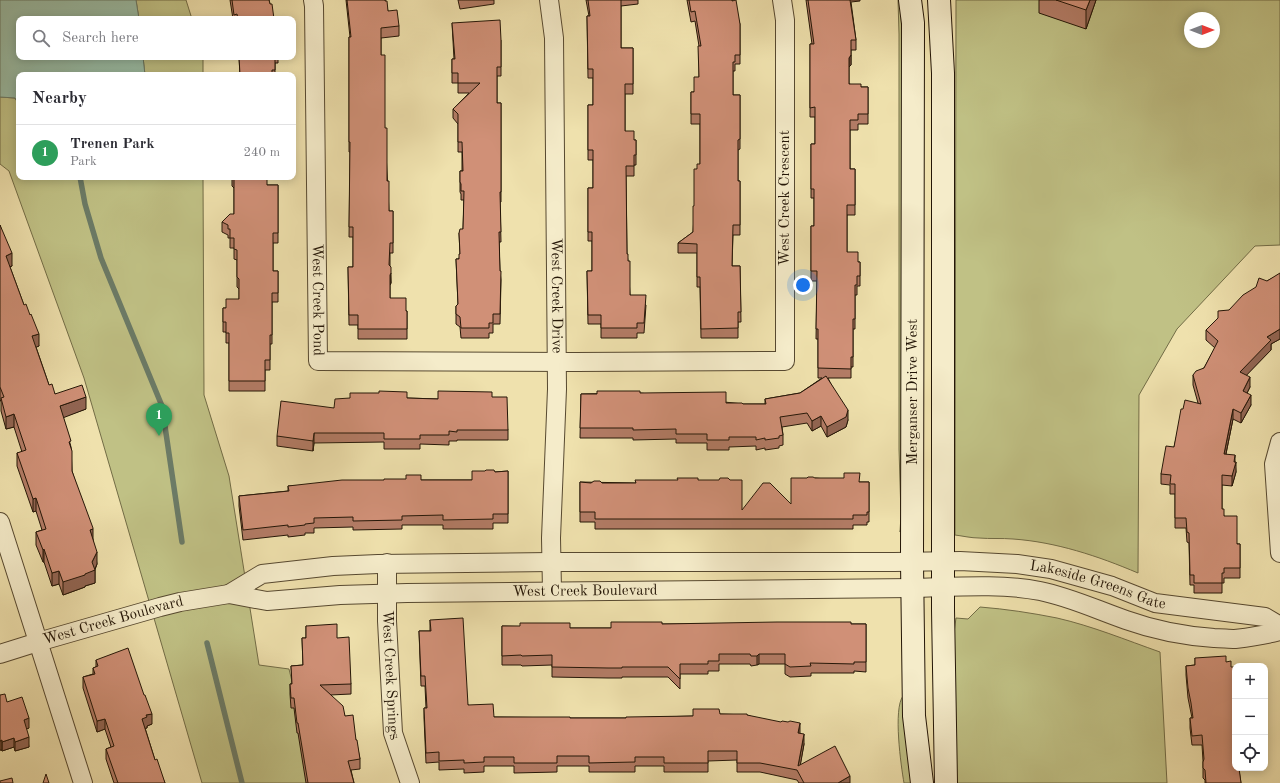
<!DOCTYPE html>
<meta charset="utf-8">
<style>
:root{--surface:#fff;--page:#f7f7f7;--text:#2b2b33;--muted:#7c7c81;--line:#e1e1e2;--accent:#7c3aed}
body{margin:0;font-family:"Old Standard TT",serif;background:var(--page);color:var(--text)}
.controls{position:absolute;right:12px;bottom:12px;display:grid;overflow:hidden;border-radius:8px;box-shadow:0 2px 10px #0003}
.controls button{width:36px;height:36px;display:grid;place-items:center;padding:0;border:0;border-bottom:1px solid var(--line);background:var(--surface);color:var(--text);font:20px sans-serif}
.compass{position:absolute;left:1184px;top:12px;width:36px;height:36px;border-radius:50%;background:var(--surface);box-shadow:0 2px 10px #0003;rotate:90deg}
.you{position:absolute;left:803px;top:285px;width:14px;height:14px;margin:-10px;border:3px solid #fff;border-radius:50%;background:#1a73e8;box-shadow:0 0 0 6px #1a73e833}
.badge{display:grid;place-items:center;width:26px;height:26px;border-radius:50%;background:var(--accent);color:#fff;font-size:13px;font-weight:700}
.pin{position:absolute;translate:-50% -33px;filter:drop-shadow(0 1px 2px #0008)}
.pin::after{content:'';position:absolute;top:21px;width:14px;height:12px;background:inherit;clip-path:polygon(0 0,100% 0,50% 100%)}
.list{margin:0;padding:0;list-style:none}
h2{display:flex;justify-content:space-between;align-items:center;height:52px;margin:0;padding:0 16px;font-size:17px}
h2 small{font-size:13px;font-weight:400;color:var(--muted)}
.list li{display:grid;grid-template-columns:26px 1fr auto;gap:12px;align-items:center;box-sizing:border-box;height:56px;padding:0 16px;border-top:1px solid var(--line)}
.list b{display:block;font-size:15px;white-space:nowrap}
.list p{margin:0;font-size:13px;white-space:nowrap;color:var(--muted)}
.list em{font-size:13px;font-style:normal;color:var(--muted)}
.icon{flex:none;width:22px;height:22px;fill:none;stroke:currentColor;stroke-width:2;stroke-linecap:round;stroke-linejoin:round}
.map{position:relative;flex:none;width:1280px;height:783px;overflow:hidden}
.search{position:absolute;background:var(--surface);box-shadow:0 2px 10px #0003;left:16px;top:16px;width:280px;height:44px;display:flex;align-items:center;gap:10px;box-sizing:border-box;padding:0 14px;border-radius:8px;color:var(--muted);font-size:15px}
.panel{position:absolute;background:var(--surface);box-shadow:0 2px 10px #0003;left:16px;top:72px;width:280px;height:108px;border-radius:8px}
.map>svg:first-child{display:block}
.green{fill:#c0c185;stroke:#726c46;fill-rule:evenodd}
.water{fill:#9abea7;stroke:#6b7b67}
.lines{fill:none;stroke-linecap:round;stroke-linejoin:round}
.stream{stroke:#6b7b67;stroke-width:5.5}
.street-casing{stroke:#574930;stroke-width:20}
.secondary-casing{stroke:#241607;stroke-width:24}
.street{stroke:#f5ecca;stroke-width:18}
.secondary{stroke:#f5ecca;stroke-width:22}
.wall{fill:#b37c66;stroke:#241607}
.shaded-wall{fill:#926553;stroke:#241607}
.building{fill:#d09077;stroke:#241607}
.labels{text-anchor:middle;dominant-baseline:central;stroke-width:3;stroke-linejoin:round;paint-order:stroke}
.street-label{font-size:15px;fill:#241607;stroke:#f5ecca}
</style>
<div class="map">
<svg width="1280" height="783" viewBox="0 0 1280 783">
<rect width="100%" height="100%" fill="#efe1ad"/>
<filter id="stains"><feTurbulence type="fractalNoise" baseFrequency=".005" numOctaves="4"/><feColorMatrix values="0 0 0 0 .2 0 0 0 0 .09 0 0 0 0 .02 0 0 0 .5 -.17"/></filter>
<radialGradient id="worn" r=".72"><stop offset=".6" stop-color="#630" stop-opacity="0"/><stop offset="1" stop-color="#630" stop-opacity=".3"/></radialGradient>
<path class="green" d="M136 0H186L192 19H139Z
M898 0H900L903 51 902 524 900 532 901 515 899 449V34Z
M956 0H1280V245L1255 246 1177 329 1139 395 1138 573C1098 556 1056 542 1013 539 1002 538 990 539 979 538 971 538 963 536 955 535ZM1190 18H1214V42H1190Z
M143 57H203V75H145Z
M0 97 15 98 19 105V177H203L204 395 229 476 259 665 289 669 316 783H202L84 378 9 171 0 164Z
M980 607C1006 609 1032 613 1057 618 1092 626 1126 640 1160 652L1167 783H955L954 633 956 618 968 619Z
M903 696 913 783H904C901 766 893 709 903 696Z"/>
<path class="water" d="M0 0H136L139 19H19V57H143L145 75H19V105L15 98 0 97Z"/>
<g class="lines">
<path class="stream" d="M80 177 85 204 101 258 162 406 182 542
M207 643 242 783"/>
<defs>
<g id="street">
<path id="s1" d="M313 0 314 6 318 361 575 362 785 361V20L782 0"/>
<path id="s2" d="M549 0 554 38 557 389 551 538 552 591"/>
<path d="M1280 442 1274 464 1280 553"/>
<path d="M0 522 83 783"/>
<path id="s3" d="M387 563V621L393 733 410 783"/>
<path id="s4" d="M229 594 262 574 333 566 378 564 551 562H894L960 561 1017 564 1051 569 1112 586 1155 603 1265 617 1280 626"/>
<path id="s5" d="M0 654 38 642 160 607 180 602 229 594 267 601 340 595 407 593 913 588C953 587 1000 583 1040 591 1070 597 1097 610 1126 620 1154 630 1185 636 1214 638 1221 638 1229 639 1235 639 1251 637 1265 635 1280 631"/>
</g>
<path id="secondary" d="M910 0 913 23 912 562 914 716 922 783
M939 0 943 73V610L946 783"/>
</defs>
<use href="#street" class="street-casing"/>
<use href="#secondary" class="secondary-casing"/>
<use href="#street" class="street"/>
<use href="#secondary" class="secondary"/>
</g>
<path class="wall" d="M230 0H269L274 19H233Z
M346 0H385L388 11 399 26V36L381 38V55L389 211H393V253H390V266L391 283 390 285V298L406 311H407V339H358V325H349L348 267H353V237H349L350 152H349V37H350Z
M458 0H494V4L460 9Z
M586 0H638V4L621 6V48H633V94H625V131L634 140H636V165H634V176H626L627 254 628 261 630 295 646 305 644 333H637V338H601V324H588L587 271H592V241H588V188H593V160H588V105H593V78H588L587 16H589Z
M687 0H732L740 24V64H735V71H733V95H740V149L738 150V181H740V235H733L732 266H740L741 322H738V338H701L700 287H697V253H678V243L693 232 697 169 700 164V124H691V92H694L699 77V46L695 21 691 22Z
M806 0H860V1L851 2 856 40V50H851V65L849 67V84L861 87H868V124H858V130H850V169H855V215H847V252L858 262H860V286H857V295H855V329H853V367H851V378H828L848 420 846 427 827 437 821 426 812 431 807 423 782 427 783 435V445L779 446V448L765 450V448L756 450V446L729 447V450H707V443H676V439L633 440V438H580L581 394 640 393 743 404H765V399L800 393 822 378H818V339H816L817 281H811V226H814V198H811V144H815V117H810V44H812Z
M1039 0H1096L1086 29 1039 13Z
M452 23 501 40V76H497V103H501V202H500L501 242H499L500 271 501 280 500 324H493V333H489V338H461L460 327 456 324V306L458 304 456 259H459L460 254 459 233 463 229 464 200H461V194L460 192V171H462V152H458V124L453 118V109L469 93H458V83H452V59H454Z
M239 57H278V63H275V75H240Z
M232 177 267 185H278V243H273V271H278V302H272V344H270V370H265V391H229V343H226V332H223V308H226L239 299V289L237 287V260L234 259V248H230V238H228V235L222 232V222L234 214V188L232 186Z
M0 225 12 266 10 267 39 346 36 347 49 385 55 394 86 409 63 417 71 447 72 471 93 540 97 564 95 570V583L85 586V587L63 595 59 584 52 586 44 562H43L36 545V532L42 530 36 511 33 512 17 466V453L22 452 14 427 6 429 1 411V402L0 399Z
M1280 274V339L1271 344V350L1246 375 1250 387 1247 393 1251 405 1241 423 1233 419 1226 454 1235 462 1236 472 1232 486 1222 485V509L1224 516 1237 544H1240V578H1224V583H1222V593H1194V585H1190L1189 543 1187 542 1186 528H1175V494H1170V485L1161 484V474L1174 447 1183 409 1198 403 1193 385V375L1204 368 1215 348 1206 340V330L1229 310 1267 281Z
M492 397 508 430V440H457V441H449V445L420 444V449H384V442L314 443 313 451 277 446V436L334 408 407 398 438 399Z
M508 471V523H493V529H443V525H402V529L353 530V527L314 528V533H305V535L288 537V535L243 540 239 506V496L288 491V486L421 480H472L495 472Z
M815 478 860 482H869V522H867V525H853V529H595V522H580V482L635 483 698 480 742 510 791 504Z
M430 620 468 705 494 717 570 718H626L693 716 720 714 747 715 800 733 804 744 800 765 850 783H799L797 780 760 772H737V760L708 761V772H664V766H635V772H589V766H557V772L514 773V766H484V772L464 773V769L439 770V762L426 763 424 718V708H426L425 686H421L419 631H430Z
M662 624H866V672L854 671V673H811V676L790 677 785 674V664H759L757 665 751 666 750 664H719V671H708V674H680V689L668 677H622V678H608L552 677V665L522 666 521 665H502V626L570 628H611Z
M306 626 337 638 351 684V694L330 695 345 716 356 740 360 759V769L351 770 354 783H306L298 733H297L294 708H291L290 694V684H292L291 666 303 665 302 638H306Z
M1195 658 1235 768H1254V769L1239 770 1241 783H1205V780L1203 778V761L1202 745H1192L1190 728V718H1192L1188 698 1186 675V666L1195 665Z
M96 660 152 724 147 726V728H145L155 760 165 783H114L106 759V749L111 747 105 729 97 732 83 688V677L93 674V668L96 667Z
M0 695 7 702 29 728 26 729 29 747 15 751 14 747 2 751V750H0Z"/>
<path class="shaded-wall" d="M1090 0H1096L1086 29V10Z
M851 55V65L849 67V58Z
M12 253V266L6 268V256Z
M391 273V283L390 285V275Z
M1280 329V339L1271 344V350L1240 382V372L1267 337Z
M39 334V346L32 349V336Z
M1250 377V387L1243 401V391Z
M1251 395V405L1241 423V413Z
M86 397V409L60 419V406Z
M1233 409V419L1224 463V454Z
M848 410V420L846 427 827 437V427Z
M14 414V427L6 429V417Z
M821 416V426L812 431V421Z
M314 433V443L313 451V441Z
M1235 455V466L1236 462V472L1232 486V476Z
M36 498V511L33 512V499Z
M93 529V542L90 530Z
M44 549V562H43V550Z
M97 552V564L94 571 95 570V583L85 586V587L63 595V582L92 562Z
M59 571V584L52 586V573Z
M759 654V664L757 665V656Z
M152 714V724L147 726V728L142 729V719L146 715Z
M29 718V728L24 730V720Z
M105 719V729L97 732V721Z
M800 723V733L798 743V733Z
M804 734V744L799 773 798 766Z
M29 737V747L15 751V742Z
M14 738V747L2 751V742Z
M2 740V750H0V741Z
M850 776V783H838Z"/>
<path class="building" d="M232 0H269L270 4H272L274 19H238L237 14 234 15Z
M347 0H385V1H387L388 11 397 10 399 26 381 28V55H385V128H387V181H389V211H393V243H390L389 265 391 267V273L390 275V298H406V311H407V329H358V315H349L348 267H353V227H349L350 142H349V37H351Z
M588 0H621V48H633V84H625V131H634V140H636V155H634V166H626L627 254H628V261H630V295H646L644 323H637V328H601V315H588L587 271H592V232H588V188H593V150H588V105H593V69H588L587 16H590Z
M689 0H732V1L736 0 740 24V55H735V62H733V95H740V139L738 140V181H740V225H733L732 266H740L741 312H738V328L701 329 700 277H697V244L678 243 693 232V206H694V169H697V164H700V114H691V92H694V77H699L698 46H701L695 11 691 12Z
M808 0H850L856 40H851V55L849 58V84H861V87H868V114H858V120H850V169H855V205H847V252H858V262H860V276H857V285H855V319H853V357H851V369L818 368V329H816L817 271H811V226H814V189H811V144H815V107L810 108V44H814Z
M1056 0H1090L1086 10Z
M500 20 501 40V67H497V103H501V192H500L501 232H499L500 271H501L500 314H493V323H489V328H461L460 317 456 314V306L458 304 456 259H459V254H460L459 233 460 229H463L464 191H461V184L460 182V171H463L462 142H458V114L453 109 480 83H458V73H452V59H455L452 23Z
M239 57H275V70H272V75H240Z
M232 177H267V185H278V233H273V271H278V293H272V335H270V360H265V381H229V333H226V322H223V308H226V299H239V279L237 277V250L234 249V238H230V229H228V225L222 222 230 214H234V178Z
M0 225 12 253 6 256 24 305 26 304 30 315 31 314 39 334 32 336 49 385 52 384 55 394 82 385 86 397 60 406 71 441 69 442 72 451V471L93 528V529L90 530 97 552 92 562 95 570 85 574V575L63 582 59 571 52 573 44 549 43 550 36 532 46 529 36 498 33 499 17 453 26 450 14 414 6 417 1 398 4 397 0 387Z
M1280 273V329L1267 337 1271 340 1240 372 1250 377 1243 391 1251 395 1241 413 1233 409 1224 454 1235 455 1234 462H1236L1232 476 1222 475V509H1224V516H1237V544H1240V568H1224V573H1222V583H1194V575H1190L1189 533 1187 532 1186 518H1175V484H1170L1171 475 1161 474 1166 446 1174 447 1181 409H1183L1185 400 1201 404 1193 375 1196 371 1204 368 1218 341 1206 330 1218 318V311L1229 310 1243 295 1256 287 1259 278 1267 281Z
M826 376 848 410 846 417 827 427 821 416 812 421 807 413 780 417 783 435 779 436V438L765 440V438L756 440V437H729V440H707V434H676V429L633 430V428H580L581 394H597V391H640V393L726 392V403H742L743 404H766L765 399 800 393Z
M379 391 407 392V398L438 399V391L492 392V397H507L508 430H457V432L449 431V435H420V439H384V433H314L313 441 277 436 281 401 334 408 335 399 350 398V393H379Z
M486 470H494L495 472 508 471V514H493V519L443 520V515L402 516V520L353 521V517L314 518V523L305 524V525L288 527V525L243 530 239 496 289 491 288 486 342 480H384V479H406V475H421V480H472V471H485Z
M844 473H860L859 482H869V512H867V515H853V519H595V512H580V482L591 483 594 481H600L602 483H636L635 480H678L677 478H698V480H719L720 478H728L730 480H742V510L763 483H770L791 504V478H807L808 477H813L815 478H844Z
M463 618 468 705 493 704 494 717H570V718H626V717L693 716V709H719L720 714H747V715L781 722 782 721 788 722 790 721 800 723 798 733 804 734 798 766 835 746 850 776 838 783H804L797 770 760 763H737V751H708V763H664V757H635V762L589 763V756H557V763H514V757H484V762L464 763V760L439 761V752L426 753 424 708H427L425 676H421L419 631H431L430 620Z
M611 622H662V624L777 622H851V624H866V662H854V664L810 663 811 666 790 667 785 664V654H759L757 656H751L750 654H719V661H708V664H680V679L668 667H622V668H608L552 667V655L522 656 521 655 502 656V626H520V623H570V628H611Z
M337 624V638L349 637 351 684 320 685 343 706 345 716 353 715 356 740H357L360 759 348 761 354 783H308L298 723H297L294 698H291L290 684H292L291 666 303 665 302 638H306V626Z
M128 648 144 695H145L152 714 146 715 147 717 142 719 155 760 157 759 165 783H118L106 749 114 746 105 719 97 721 83 677 95 674 93 668 98 666 96 660Z
M1226 656V662L1231 661V667H1235V768H1239L1241 783H1206L1205 770 1203 768V762L1204 759 1202 735 1192 736 1190 718H1193L1191 703 1188 688 1186 666 1195 665V658Z
M5 694 7 702 22 697 29 718 24 720 29 737 15 742 14 738 2 742V740L0 741V695Z
M46 774 49 783H43Z
M12 778 13 783H0V781Z"/>
<g class="labels">
<g class="street-label">
<text transform="translate(785 198) rotate(-90)">West Creek Crescent</text>
<text stroke="none"><textPath href="#s2" startOffset="296">West Creek Drive</textPath></text>
<text stroke="none"><textPath href="#s1" startOffset="300">West Creek Pond</textPath></text>
<text transform="translate(913 392) rotate(-90)">Merganser Drive West</text>
<text stroke="none"><textPath href="#s4" startOffset="878">Lakeside Greens Gate</textPath></text>
<text stroke="none"><textPath href="#s5" startOffset="594">West Creek Boulevard</textPath></text>
<text stroke="none"><textPath href="#s5" startOffset="118">West Creek Boulevard</textPath></text>
<text stroke="none"><textPath href="#s3" startOffset="112">West Creek Springs</textPath></text>
</g>
</g>
<rect width="100%" height="100%" filter="url(#stains)"/>
<rect width="100%" height="100%" fill="url(#worn)"/>
</svg>
<div class="controls">
<button>+</button>
<button>−</button>
<button><svg class="icon" aria-label="locate" viewBox="0 0 24 24"><circle cx="12" cy="12" r="6"/><path d="M12 2v4M12 18v4M2 12h4M18 12h4"/></svg></button>
</div>
<svg class="compass" viewBox="-18 -18 36 36"><path d="M0-13l5 13h-10z" fill="#e53935"/><path d="M0 13l5-13h-10z" fill="#7c7c81"/></svg>
<div class="you"></div>
<div class="pin badge" style="left:159px;top:436px;background:#2e9e5b">1</div>
<div class="search"><svg class="icon" aria-label="search" viewBox="0 0 24 24"><circle cx="10" cy="10" r="6"/><path d="M15 15l6 6"/></svg>Search here</div>
<section class="panel">
<h2>Nearby<small></small></h2>
<ul class="list">
<li><span class="badge" style="background:#2e9e5b">1</span><div><b>Trenen Park</b><p>Park</p></div><em>240 m</em></li>
</ul>
</section>
</div>
